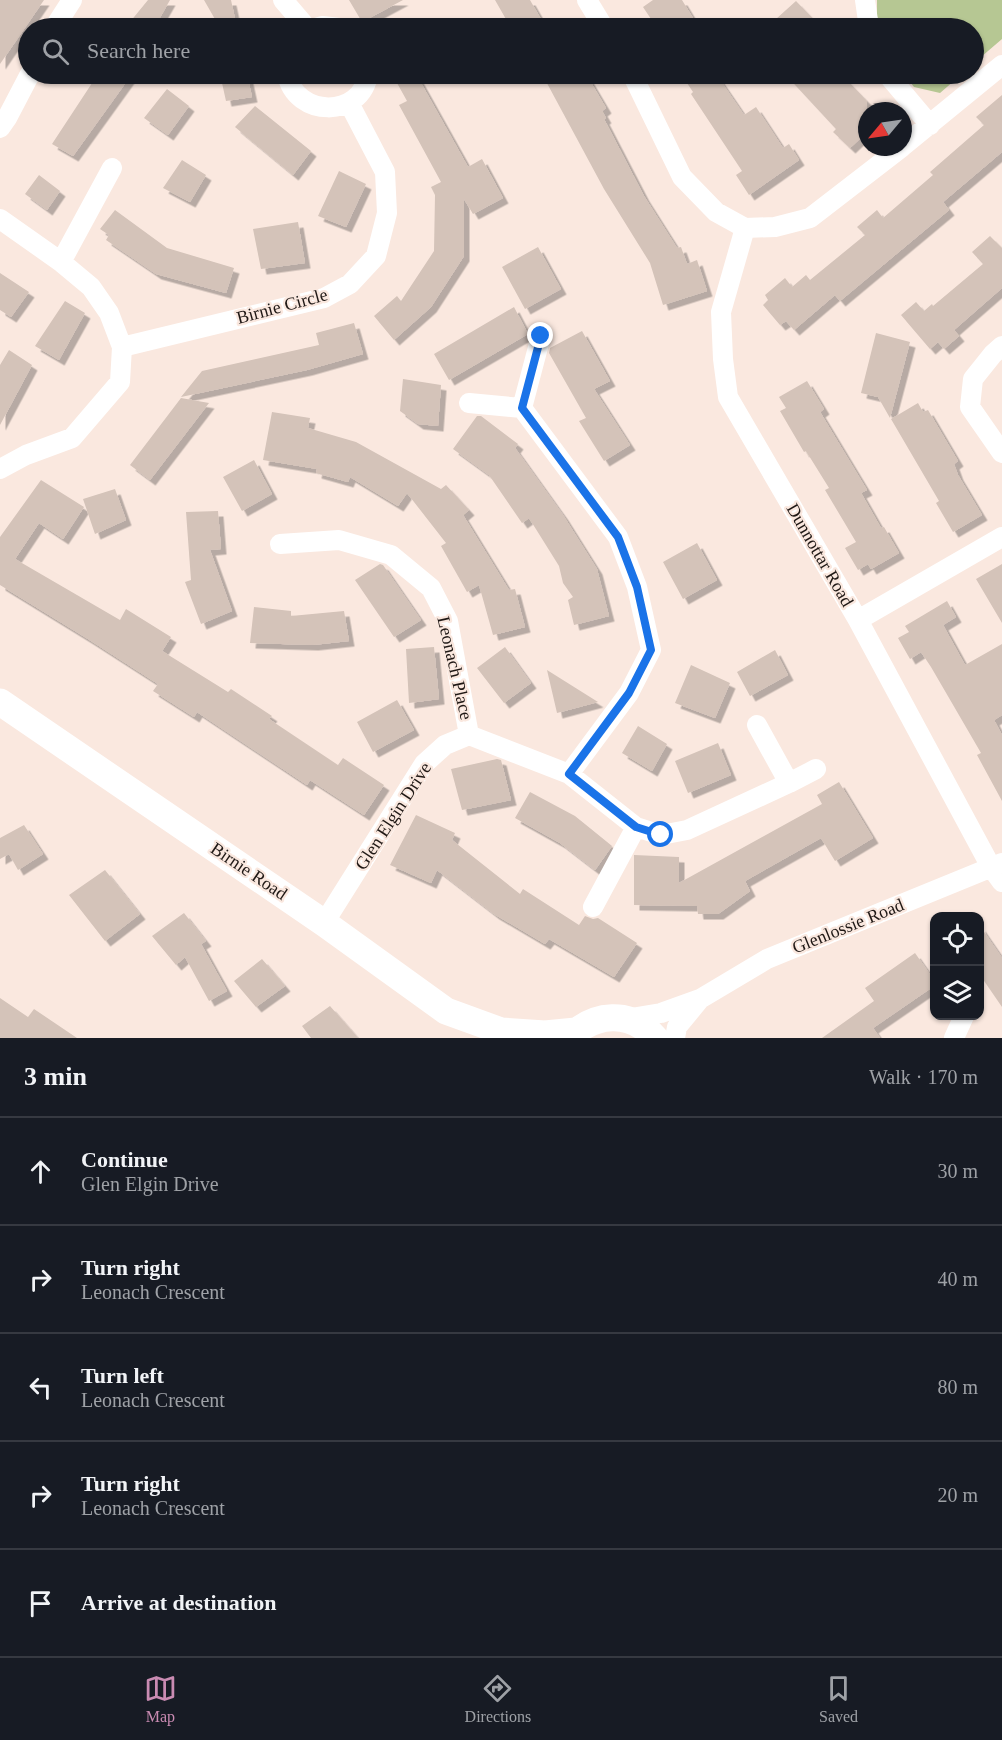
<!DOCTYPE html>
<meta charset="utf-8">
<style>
:root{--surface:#171b24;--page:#20242c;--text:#f1f3f6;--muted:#9ea1a6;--line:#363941;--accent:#c98bb2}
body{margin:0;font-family:Georgia,serif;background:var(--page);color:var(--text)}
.controls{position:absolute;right:18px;bottom:18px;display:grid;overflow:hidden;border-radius:12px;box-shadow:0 2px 4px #0004}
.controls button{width:54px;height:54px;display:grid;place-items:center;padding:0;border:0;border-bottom:2px solid var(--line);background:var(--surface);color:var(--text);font:30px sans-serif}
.compass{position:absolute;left:858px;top:102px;width:54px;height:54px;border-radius:50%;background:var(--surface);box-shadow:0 2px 4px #0004;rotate:241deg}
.stop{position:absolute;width:18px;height:18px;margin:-14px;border:4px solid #1a73e8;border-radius:50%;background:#fff}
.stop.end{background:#1a73e8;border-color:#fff;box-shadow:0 2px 6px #0008}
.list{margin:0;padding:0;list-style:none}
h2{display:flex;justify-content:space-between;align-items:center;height:78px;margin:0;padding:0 24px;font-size:26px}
h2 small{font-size:20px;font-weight:400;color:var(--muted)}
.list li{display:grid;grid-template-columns:39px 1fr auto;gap:18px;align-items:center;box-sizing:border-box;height:108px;padding:0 24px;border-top:2px solid var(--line)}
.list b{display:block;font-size:22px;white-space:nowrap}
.list p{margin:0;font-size:20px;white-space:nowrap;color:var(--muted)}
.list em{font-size:20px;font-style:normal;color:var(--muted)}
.icon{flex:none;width:33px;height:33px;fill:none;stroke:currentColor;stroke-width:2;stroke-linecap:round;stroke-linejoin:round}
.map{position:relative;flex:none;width:1002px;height:1038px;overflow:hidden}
.search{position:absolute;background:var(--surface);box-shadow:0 2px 4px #0004;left:18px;right:18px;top:18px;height:66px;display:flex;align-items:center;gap:15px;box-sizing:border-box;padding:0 21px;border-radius:33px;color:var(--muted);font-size:22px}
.sheet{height:618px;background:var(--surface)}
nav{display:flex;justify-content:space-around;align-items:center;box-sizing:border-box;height:84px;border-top:2px solid var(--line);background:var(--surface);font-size:16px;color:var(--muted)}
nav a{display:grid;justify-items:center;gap:3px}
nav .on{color:var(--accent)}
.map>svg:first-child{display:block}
.green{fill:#b6c793}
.building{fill:#d4c3b9;filter:url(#shadow)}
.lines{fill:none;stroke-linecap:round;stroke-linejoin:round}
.street{stroke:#fff;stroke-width:20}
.secondary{stroke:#fff;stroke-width:27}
.route{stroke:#1a73e8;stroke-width:8}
.labels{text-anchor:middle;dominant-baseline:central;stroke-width:4.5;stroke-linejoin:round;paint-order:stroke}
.street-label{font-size:18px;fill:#1f1815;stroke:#fae8df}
</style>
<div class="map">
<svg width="1002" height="1038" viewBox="0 0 1002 1038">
<defs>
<filter id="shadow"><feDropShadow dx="5.5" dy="5.5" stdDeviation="0" flood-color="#0004"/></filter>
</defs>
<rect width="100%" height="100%" fill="#fae8df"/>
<path class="green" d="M877 0H1002V39L974 63V28H881L877 16Z
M904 74H962L940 93 914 87Z"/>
<path class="building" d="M0 0H44L0 64Z
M148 0H170L154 28H125Z
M204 0H231L237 28H220Z
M349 0H403L362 22Z
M495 0H530L546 28H511Z
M653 0H682L699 28H657L643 7Z
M796 1 822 28H766Z
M98 74H132L73 156 52 144Z
M220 74H247L252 97 226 101Z
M392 74H416L468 167 482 159 503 198 473 214 464 199V256L431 307 394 340 374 316 397 296 401 301 434 251 435 195 431 187 441 182 399 105 407 101Z
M542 74H586L606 108 602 111 606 118 604 119 644 196 677 248 681 247 687 264 697 260 707 291 663 305 650 263 604 189Z
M681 74H716L744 115 756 107 783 148 789 144 799 160 749 195 736 175 742 171 691 94 693 92Z
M785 74H841L867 101V132L850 148 833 132 836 129Z
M167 89 189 106 168 135 144 118Z
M1002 95V152L943 202 949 210 840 301 835 295 794 330 786 321 780 325 763 305 768 300 765 295 785 278 792 287 806 275 810 280 865 235 857 227 877 210 883 218 933 175 930 172 984 125 976 117Z
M255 106 311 151 293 175 235 127Z
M182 160 206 175 190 202 163 188Z
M339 171 366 184 346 227 318 216Z
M39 175 60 191 47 210 25 194Z
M115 210 167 248 234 268 226 293 156 274 106 240 109 235 100 229Z
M298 222 305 263 261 269 253 229Z
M990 236 1002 248V288L954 330 959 336 944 349 938 342 930 349 901 315 916 302 924 311 932 304 933 306 983 264 972 252Z
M538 247 561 289 525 309 502 267Z
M0 273 29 292 11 317 0 310Z
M65 301 85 313 59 360 35 346Z
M514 307 528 334 449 380 434 354Z
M354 323 363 354 307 370 181 397 202 371 319 345 316 333Z
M582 331 610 381 594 389 630 445 604 461 579 421 586 418 549 353 550 348Z
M876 333 910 342 890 418 878 397 861 393Z
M9 350 32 365 0 425V365Z
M403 379 441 385 438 426 418 424 400 411Z
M807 381 824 409 820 412 867 490 861 493 881 528 884 527 899 553 871 569 868 564 858 570 845 548 856 542 825 490 829 488 806 451 804 452 780 411 786 408 779 397Z
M181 398 209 403 150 480 130 465Z
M918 403 923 412 928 410 958 461 954 464 958 475 982 515 953 532 936 503 939 501 891 419Z
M272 412 310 418 308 428 356 442 441 489 446 485 469 510 463 515 509 590 515 589 525 627 493 635 479 585 467 592 441 546 446 543 407 493 398 506 350 477 348 482 316 473 317 469 263 460Z
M477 416H481L518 444 515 448 563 515 597 569 609 616 574 625 568 600 573 597 563 583 559 566 529 518 522 523 489 475 453 449Z
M254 460 272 494 242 511 223 477Z
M41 480 84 507 63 539 39 523 15 559 120 620 126 609 171 637 162 651 228 692 231 689 272 716 269 719 338 765 343 758 384 785 364 815 310 780 307 785 197 712 194 717 153 691 158 684 88 639 0 585V537Z
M115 489 126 520 95 534 83 499Z
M218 511 221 549 210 550 232 611 201 624 185 582 191 580 186 512Z
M697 543 717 580 683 599 663 562Z
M380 564 383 565 421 620 394 637 355 580Z
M1002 564V623L976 579Z
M947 601 956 617 943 625 965 665 1002 644V715L994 720 1002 735V801L977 755 981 753 931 667 921 652 910 659 898 638 909 632 905 626Z
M254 607 291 611V616L344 611 349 641 313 645 250 643Z
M434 647 439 699 409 703 406 649Z
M505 647 531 683 504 703 477 668Z
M775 650 788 675 750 696 737 672Z
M691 665 730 683 715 718 675 703Z
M547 670 598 702 557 713Z
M397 700 414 730 373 752 357 722Z
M638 726 667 744 652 771 622 753Z
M718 743 731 775 688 793 675 761Z
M497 759 501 760 511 800 462 810 451 769Z
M839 782 873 838 835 861 821 838 745 881 750 891 718 914H698L697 906 634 905V855L679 857V883L822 804 817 795Z
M530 792 575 816 612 846 595 870 560 843 515 818Z
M416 815 455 833 452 840 520 894 523 889 579 925 585 916 593 919 598 918 637 943 614 977 549 939 545 944 494 914 437 870 431 883 390 865Z
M24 825 43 854 18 870 9 854 0 859V838Z
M105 870 140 914 105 941 69 895Z
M184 913 206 941 201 944 227 991 209 1001 185 957 176 965 152 936Z
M980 926 1002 958V1007L980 975Z
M915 953 934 980V986L873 1028 880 1038H822L874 1001 865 988Z
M262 959 285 986 256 1007 234 981Z
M0 998 28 1017 34 1009 77 1038H0Z
M330 1006 358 1038H311L302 1026Z"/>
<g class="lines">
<path class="street" d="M283 0 307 28
M587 0 604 28
M865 0 869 28
M54 28 72 0
M315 28 322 26 340 28
M287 74C295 118 362 119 368 74
M632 74 682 177 716 212 745 228 775 227 810 218 902 147
M887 74 930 125
M0 128 7 118 30 74
M903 146 1002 65
M0 219 61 262 91 287 109 313 122 347 120 382 72 438 26 455 0 469
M745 228 721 312 723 359 728 397 858 620 991 867 1002 882
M61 262 112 168
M1002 346 993 354 973 379 970 407 1002 453
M122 347 324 298 350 284 376 256 387 213 385 172 349 103
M469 403 522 408 618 537 637 587 651 650 629 693 569 774
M522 408 541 336
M280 544 339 540 391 555 431 588 448 621 469 735
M858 620 1002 537
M757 725 789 783
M593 907 636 827
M324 923 424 764 445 745 469 735 569 774 636 827 661 835 687 830 789 783 816 769
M625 1019 661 1013 700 999 767 959 1002 863
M675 1038 677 1027 700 999
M954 1038 964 1016"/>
<path class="secondary" d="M0 702 324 923 446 1011 501 1031 545 1034 576 1031
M569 1038C594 1013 630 1009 655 1038"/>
</g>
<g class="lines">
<path class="route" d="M541 336 522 408 618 537 637 587 651 650 629 693 569 774 636 827 661 835"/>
</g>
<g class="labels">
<g class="street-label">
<text transform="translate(282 306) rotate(-15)">Birnie Circle</text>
<text transform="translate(820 555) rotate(60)">Dunnottar Road</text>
<text transform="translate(455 668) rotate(77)">Leonach Place</text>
<text transform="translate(393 816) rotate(-57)">Glen Elgin Drive</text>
<text transform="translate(249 871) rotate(34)">Birnie Road</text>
<text transform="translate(848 926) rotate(-22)">Glenlossie Road</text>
</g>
</g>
</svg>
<div class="controls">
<button><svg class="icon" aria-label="locate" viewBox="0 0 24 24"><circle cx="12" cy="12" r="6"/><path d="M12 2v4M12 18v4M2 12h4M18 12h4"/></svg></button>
<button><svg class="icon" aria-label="layers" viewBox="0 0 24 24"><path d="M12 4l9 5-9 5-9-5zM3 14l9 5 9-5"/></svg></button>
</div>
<svg class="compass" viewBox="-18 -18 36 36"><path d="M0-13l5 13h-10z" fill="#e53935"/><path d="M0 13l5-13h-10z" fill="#9ea1a6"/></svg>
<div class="stop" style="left:661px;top:835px"></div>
<div class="stop end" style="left:541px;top:336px"></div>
<div class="search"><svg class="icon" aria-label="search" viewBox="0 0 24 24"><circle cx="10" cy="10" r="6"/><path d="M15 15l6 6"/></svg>Search here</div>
</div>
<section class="sheet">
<h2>3 min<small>Walk · 170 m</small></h2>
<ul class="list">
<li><svg class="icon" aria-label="ahead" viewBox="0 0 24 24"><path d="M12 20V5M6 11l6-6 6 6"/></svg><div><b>Continue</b><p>Glen Elgin Drive</p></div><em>30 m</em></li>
<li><svg class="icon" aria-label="right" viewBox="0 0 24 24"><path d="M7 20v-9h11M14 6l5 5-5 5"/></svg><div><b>Turn right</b><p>Leonach Crescent</p></div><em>40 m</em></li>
<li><svg class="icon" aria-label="left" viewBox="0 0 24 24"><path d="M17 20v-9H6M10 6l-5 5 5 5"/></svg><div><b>Turn left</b><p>Leonach Crescent</p></div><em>80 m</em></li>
<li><svg class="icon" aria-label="right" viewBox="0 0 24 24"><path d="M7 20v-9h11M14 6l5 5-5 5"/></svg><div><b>Turn right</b><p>Leonach Crescent</p></div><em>20 m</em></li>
<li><svg class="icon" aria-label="arrive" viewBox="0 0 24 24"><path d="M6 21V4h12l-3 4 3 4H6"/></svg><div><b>Arrive at destination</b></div></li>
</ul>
</section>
<nav>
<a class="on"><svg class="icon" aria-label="map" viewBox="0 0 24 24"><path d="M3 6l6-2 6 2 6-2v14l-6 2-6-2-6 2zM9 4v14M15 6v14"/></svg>Map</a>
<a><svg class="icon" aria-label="directions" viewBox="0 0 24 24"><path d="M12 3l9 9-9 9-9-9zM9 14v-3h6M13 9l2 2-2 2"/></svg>Directions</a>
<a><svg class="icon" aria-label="saved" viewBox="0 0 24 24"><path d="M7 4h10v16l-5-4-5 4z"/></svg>Saved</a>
</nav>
